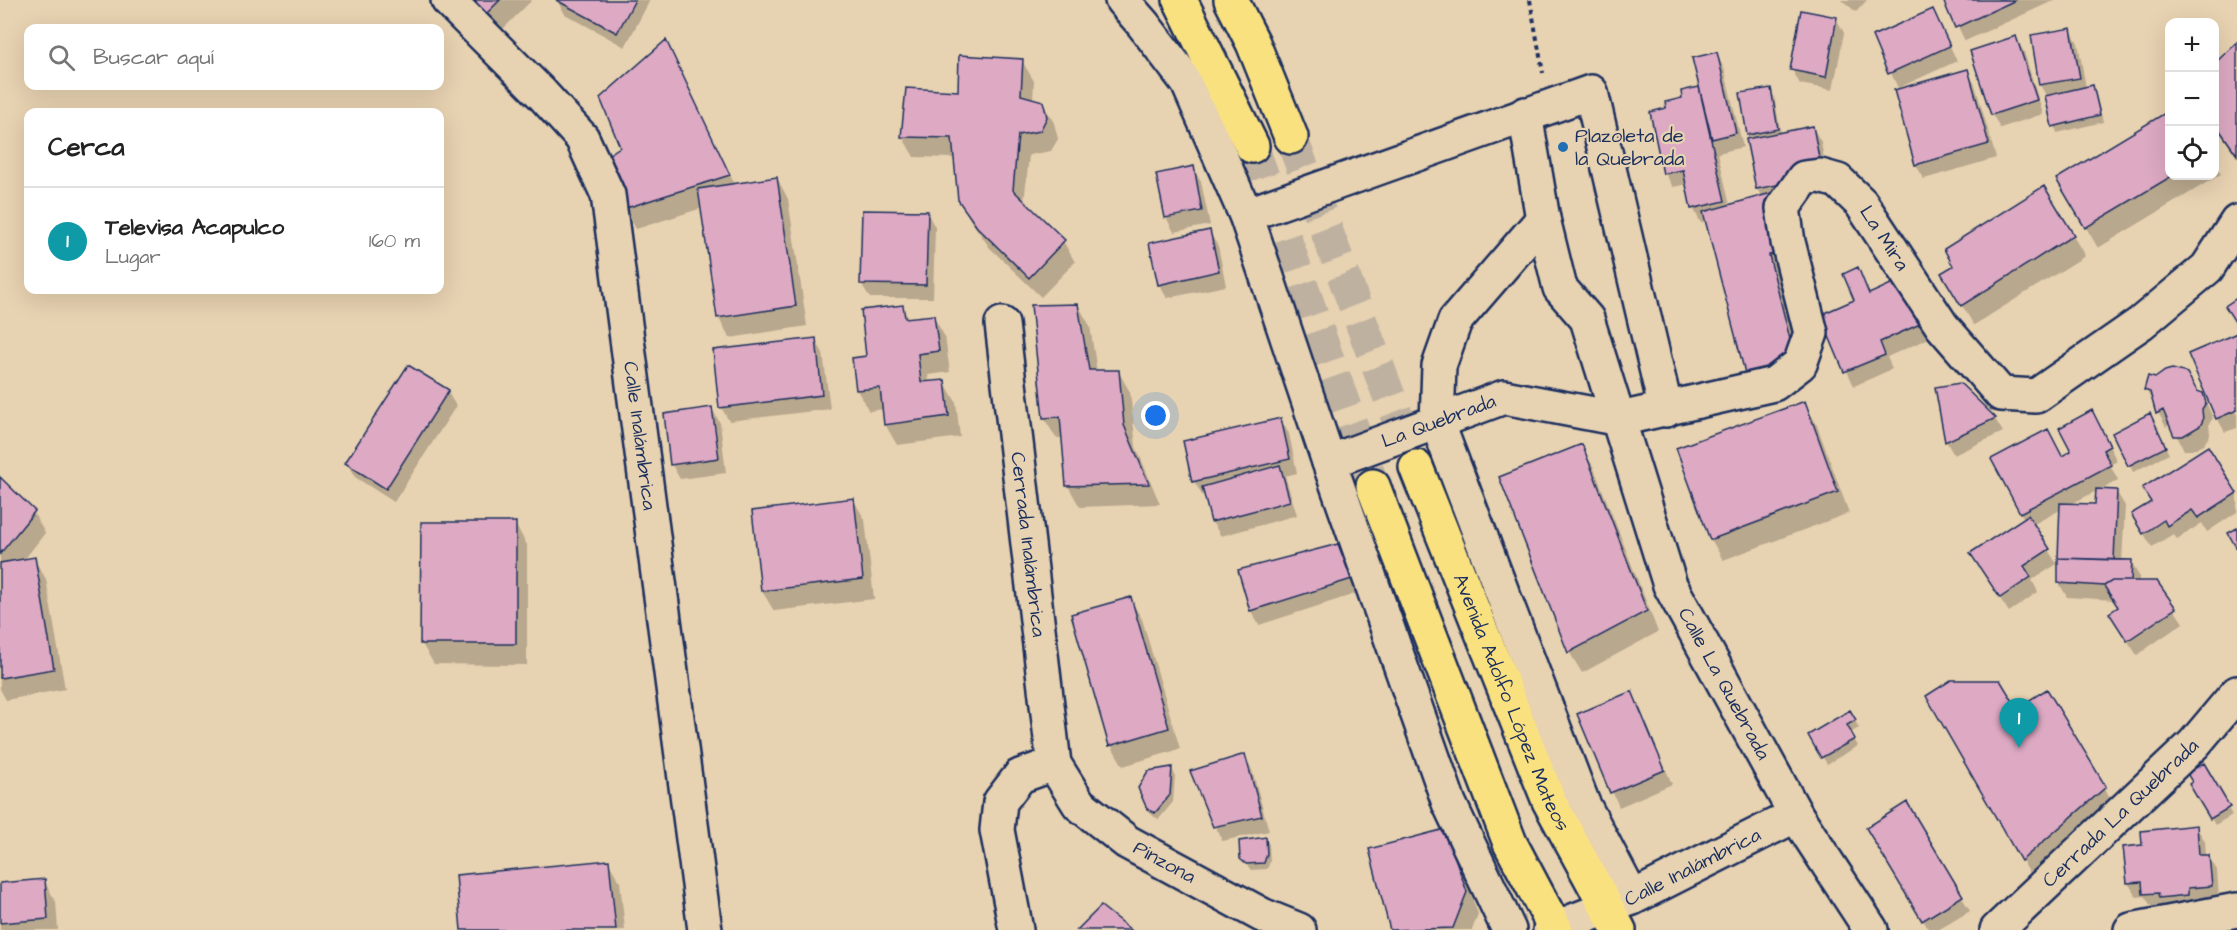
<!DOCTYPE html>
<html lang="es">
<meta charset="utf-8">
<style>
:root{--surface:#fff;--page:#f2f2f2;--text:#222;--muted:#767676;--line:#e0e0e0;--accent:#0b8043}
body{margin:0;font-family:"Architects Daughter",sans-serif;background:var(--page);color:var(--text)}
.controls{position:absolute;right:18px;top:18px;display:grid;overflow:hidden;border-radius:12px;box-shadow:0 6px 24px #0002}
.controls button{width:54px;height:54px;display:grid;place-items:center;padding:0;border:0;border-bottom:2px solid var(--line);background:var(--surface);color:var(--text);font:30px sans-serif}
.you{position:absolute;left:1156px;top:416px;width:21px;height:21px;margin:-15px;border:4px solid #fff;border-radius:50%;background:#1a73e8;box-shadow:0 0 0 9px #1a73e833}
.badge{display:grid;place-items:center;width:39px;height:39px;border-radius:50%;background:var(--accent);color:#fff;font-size:20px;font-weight:700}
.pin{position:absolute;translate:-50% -50px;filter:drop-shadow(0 2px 3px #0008)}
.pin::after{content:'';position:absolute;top:32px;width:21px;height:18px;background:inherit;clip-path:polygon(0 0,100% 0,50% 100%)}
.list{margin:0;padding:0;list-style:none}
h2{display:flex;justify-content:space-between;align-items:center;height:78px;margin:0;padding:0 24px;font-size:26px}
h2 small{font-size:20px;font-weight:400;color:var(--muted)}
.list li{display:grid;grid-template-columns:39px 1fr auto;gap:18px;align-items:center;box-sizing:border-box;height:108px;padding:0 24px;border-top:2px solid var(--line)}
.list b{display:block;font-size:22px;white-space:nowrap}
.list p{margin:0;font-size:20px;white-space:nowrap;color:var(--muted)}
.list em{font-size:20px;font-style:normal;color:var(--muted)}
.icon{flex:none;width:33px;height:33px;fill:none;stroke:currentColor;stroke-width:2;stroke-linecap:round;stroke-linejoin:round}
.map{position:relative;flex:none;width:2237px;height:930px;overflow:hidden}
.search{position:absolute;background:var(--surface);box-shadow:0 6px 24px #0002;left:24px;top:24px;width:420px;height:66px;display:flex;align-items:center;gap:15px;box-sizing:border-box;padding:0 21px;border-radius:12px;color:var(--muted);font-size:22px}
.panel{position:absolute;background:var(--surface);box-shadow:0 6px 24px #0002;left:24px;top:108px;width:420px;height:186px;border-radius:12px}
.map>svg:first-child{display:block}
.shadow{fill:#0003}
.building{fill:#dda9c3;stroke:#1b2f5e;stroke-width:1.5}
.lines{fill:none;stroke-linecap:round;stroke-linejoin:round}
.major-tunnel{stroke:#beb1a0;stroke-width:33;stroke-dasharray:33 16;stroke-linecap:butt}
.minor-casing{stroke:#1b2f5e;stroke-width:38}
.major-casing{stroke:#1b2f5e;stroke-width:38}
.path{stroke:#1b2f5e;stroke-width:4;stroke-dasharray:4.5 4.5;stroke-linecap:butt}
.minor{stroke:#e7d2b1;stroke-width:33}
.major{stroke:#fae180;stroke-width:33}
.poi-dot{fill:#1f6fb2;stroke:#e7d2b1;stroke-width:2}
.labels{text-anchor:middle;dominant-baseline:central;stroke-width:4.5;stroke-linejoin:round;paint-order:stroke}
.poi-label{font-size:20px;fill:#1b2f5e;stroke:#e7d2b1;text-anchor:start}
.street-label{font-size:20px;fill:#1b2f5e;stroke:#e7d2b1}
</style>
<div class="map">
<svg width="2237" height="930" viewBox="0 0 2237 930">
<rect width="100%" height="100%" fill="#e7d2b1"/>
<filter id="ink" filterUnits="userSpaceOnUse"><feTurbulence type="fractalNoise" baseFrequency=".0167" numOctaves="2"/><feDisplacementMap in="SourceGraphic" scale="12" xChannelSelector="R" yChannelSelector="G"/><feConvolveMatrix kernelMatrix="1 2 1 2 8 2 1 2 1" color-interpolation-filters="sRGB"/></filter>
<g filter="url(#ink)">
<path class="shadow" d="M452 0H532L492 40Z
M557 0H650L625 47 565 14Z
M1842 0H1867L1856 12Z
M1945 0H2055L1965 41Z
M1933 11 1957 61 1898 88 1874 37Z
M1836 18 1844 33 1833 90 1800 84 1792 69Z
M2070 29 2078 43 2086 88 2092 87 2096 94 2103 122 2057 133 2047 97 2040 85 2032 36Z
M2016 38 2024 52 2043 114 2000 128 1992 114Z
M665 43 735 185 777 178 788 199 807 326 730 338 718 317 702 208 636 229 625 208 622 147Z
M2237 44V157L2214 124V66Z
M1716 54 1724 68 1743 147 1718 153 1730 206 1762 197 1757 189 1752 139 1749 134 1770 89 1774 96 1781 134 1813 128 1821 142 1828 182 1803 187 1780 275 1803 368 1758 393 1746 372 1707 221 1701 223 1693 208 1687 184 1673 187 1665 173 1667 109 1684 99 1683 92 1701 88Z
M1022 61 1034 81 1033 100 1042 102 1054 123 1058 139 1051 151 1029 155 1024 203 1063 241 1075 262 1041 297 990 248 971 221 959 200 955 158 914 157 902 136 959 93Z
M1967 70 1975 85 1996 158 1924 179 1916 165 1895 91Z
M2214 162 2221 174 2098 248 2070 200 2170 176H2214Z
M1193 168 1201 182 1210 225 1174 232 1166 217Z
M927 213 935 227 933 298H870L861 283Z
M1209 232 1218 246 1226 286 1167 298 1159 284Z
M2073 236 2085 256 1974 325 1955 294V266Z
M1857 269 1870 295H1909L1927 339 1887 357 1892 369 1854 386 1822 316 1856 301Z
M1078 305 1090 326 1097 372 1118 371 1130 392 1136 447 1160 504 1080 507 1068 486 1064 438H1056L1044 418Z
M902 307 909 319 933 316 945 337 950 372 928 375 929 383 944 381 956 402 960 437 897 445 885 424 884 409 869 411 857 390 853 359 868 357Z
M2237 335V428L2225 432 2217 418Z
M815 339 823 353 830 409 729 421 721 407Z
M1960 385 1995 419 2003 432 1954 455 1946 441Z
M2146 390 2202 394 2213 418 2209 424 2210 435 2204 444 2192 450H2184L2171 424 2166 427Z
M447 391 456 406 394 502 355 477 347 463Z
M1804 402 1816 423 1849 513 1723 560 1711 539Z
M712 409 720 423 726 473 680 479 672 465 665 415Z
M1281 420 1289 434 1297 473 1285 476 1297 515 1221 536 1212 522 1205 495H1202L1194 481Z
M2153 422 2169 454 2133 472 2130 465Z
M2099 427 2117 461 2110 465 2118 480 2071 504 2097 505 2116 491 2125 506 2122 562H2131L2139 576V582H2156L2183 623 2137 655 2119 628V608L2114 600 2067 597 2059 583 2062 509 2032 525 2057 564 2032 580 2038 592 2009 612 1980 568 2024 519 1993 459 2062 457 2073 451Z
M1581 446 1593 466 1658 632 1582 673 1570 653 1501 478Z
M2207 448 2237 495V512L2207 532 2202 523 2177 539 2173 534 2152 547 2141 529 2152 503Z
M0 479 33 512 45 533 23 561 34 559 46 579 65 689 6 700 0 689Z
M853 499 865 520 874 599 774 611 762 591Z
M515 524 527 545V665L434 664 422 644Z
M1338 546 1345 558H1342L1353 587 1355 586 1358 593 1259 625 1251 611Z
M1130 599 1142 619 1180 749 1123 766 1111 745Z
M2047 691 2116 809 2034 881 1928 696 2016 710Z
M1632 693 1672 784 1619 807 1579 715Z
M1850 712 1859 728 1850 733 1858 746 1827 764 1810 736Z
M1244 755 1252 770 1269 831 1222 841 1192 772Z
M2203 765 2232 815 2215 825 2191 784Z
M1172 769 1175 775 1173 802 1159 819 1153 816 1148 809Z
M1907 804 1970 911 1938 930H1929L1868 828Z
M2196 827 2205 841 2206 856H2208L2217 870 2219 900 2152 908 2145 896 2137 897 2128 883 2125 848 2144 846Z
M1444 831 1456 852 1478 914 1472 930H1391L1370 850Z
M1266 838 1269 845 1270 862 1267 869 1251 870 1241 858Z
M608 862 620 882 625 930H462Z
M44 881 56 902 58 930H0V885Z"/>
<path class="building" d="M459 0H500L479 21Z
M556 0H635L617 33Z
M1943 0H2016L1955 28Z
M1933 9 1950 46 1888 74 1872 36Z
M1801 10 1837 17 1826 77 1790 70Z
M2071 28 2080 78 2039 85 2031 35Z
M2016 36 2037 100 1991 115 1970 51Z
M666 40 730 175 623 209 605 157 620 147 600 98Z
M2237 42V155L2214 122V64Z
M1717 52 1736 133 1712 139 1692 58Z
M959 55 1023 59 1021 95 1043 101 1047 117 1040 131 1018 135 1013 190 1065 240 1029 278 977 227 958 200 952 138 901 137 906 88 958 91Z
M1968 69 1989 144 1915 165 1894 90Z
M2093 85 2100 115 2052 127 2045 96Z
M1699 87 1725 201 1691 209 1683 170 1663 174 1650 112 1666 108 1665 102 1682 98 1681 91Z
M1771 88 1778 129 1747 135 1740 93Z
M2170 110V176H2172L2085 228 2056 179Z
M1813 126 1821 168 1797 181 1756 189 1746 139Z
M1194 166 1202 211 1165 218 1156 174Z
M777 177 796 306 717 318 698 189Z
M2044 186 2074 235 1961 306 1941 273 1953 266 1944 249Z
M1775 192 1790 250 1769 255 1792 347 1775 365 1745 373 1703 212Z
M862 210 928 211 926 285 860 284Z
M1210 230 1219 271 1158 285 1149 243Z
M1858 267 1869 294 1902 279 1920 324 1880 342 1885 355 1844 372 1820 315 1854 300 1843 274Z
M2237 298V325L2225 306Z
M1078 304 1089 370H1119L1124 425 1149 484 1066 486 1060 417 1043 418 1031 305Z
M903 305 905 318 934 315 939 351 918 354 921 382 945 380 949 416 884 425 880 388 856 390 852 358 866 356 861 310Z
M2237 333V410L2216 419 2188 354Z
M816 338 822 395 719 408 713 350Z
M408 365 449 390 386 489 345 463Z
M2172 369 2187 373 2197 391 2203 393 2206 403 2202 409 2203 420 2200 426 2183 436H2174L2163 410 2156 414 2150 392 2144 390 2148 376 2155 378 2165 371Z
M1960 383 1996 418 1945 442 1935 387Z
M1805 401 1838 492 1710 540 1676 448Z
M712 407 719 458 670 465 664 414Z
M2092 410 2110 446 2103 450 2111 465 2020 513 1991 459 2048 429 2062 456 2071 451 2059 428Z
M2150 413 2166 447 2128 466 2112 433Z
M1281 418 1290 459 1192 482 1183 441Z
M1582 444 1647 611 1568 653 1499 477Z
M2208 446 2237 493 2198 518 2192 510 2167 526 2164 520 2143 534 2131 514 2151 502 2142 488Z
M1280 465 1290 501 1211 522 1202 487Z
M0 477 35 511 0 554Z
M2096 489 2117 490 2114 560 2058 558 2060 503 2095 504Z
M854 498 863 579 761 591 752 511Z
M2028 515 2050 549 2024 566 2031 577 2000 598 1970 553Z
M421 522H516V644H420Z
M2237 528V549L2228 533Z
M1338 544 1352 579 1250 611 1238 570Z
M35 557 54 669 0 678V563Z
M2058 558 2132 560 2131 581H2112L2104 586 2058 583Z
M2112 581H2157L2176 608 2127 641 2109 613 2118 607 2104 586Z
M1131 597 1169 728 1109 746 1071 614Z
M1951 680H2000L2017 708 2047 689 2106 787 2021 861 1926 696Z
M1632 691 1665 770 1610 793 1577 714Z
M1850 710 1856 720 1847 725 1855 739 1821 758 1808 735Z
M1245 754 1262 816 1213 827 1190 771Z
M2204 763 2230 807 2210 819 2189 784 2192 782 2187 773Z
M1172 767 1170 795 1155 813 1147 809 1138 788 1148 771Z
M1907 802 1963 896 1922 921 1866 828Z
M2197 825 2199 855H2209L2212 886 2188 888V895L2159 898 2158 893 2143 894 2142 882 2127 883 2123 847 2142 845 2141 831Z
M1445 829 1467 892 1453 928 1390 930 1369 849Z
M1266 837 1267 854 1264 863 1246 864 1240 859 1239 841Z
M609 860 616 930H461L456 875Z
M45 879 48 919 0 923V883Z
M1101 906 1131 930H1077Z"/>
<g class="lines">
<path class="major-tunnel" d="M1291 137 1416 467
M1252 146 1373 486"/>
<defs>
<g id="minor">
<path id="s1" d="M448 0 542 94 582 138 608 195 705 930"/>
<path d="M1122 0 1143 24 1188 83 1246 215 1329 462 1449 803 1509 930"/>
<path id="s2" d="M1525 114 1543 219 1560 288 1587 319 1670 585 1796 815 1871 930"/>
<path d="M1246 215 1591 92 1666 410"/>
<path d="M1543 219 1455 321 1439 366 1437 422 1583 804 1632 898"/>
<path id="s3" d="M1002 324 1054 764 1079 804 1127 842 1262 915 1299 930"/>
<path id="s4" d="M1329 462 1504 397 1620 419 1774 384 1800 364 1811 333 1788 242 1783 208 1804 178 1820 176 1838 181 1861 203 1942 326 2001 394 2036 396 2141 323 2207 268 2237 222"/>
<path d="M1016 930 997 830 1000 802 1020 776 1054 764"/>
<path id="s5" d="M1550 930 1632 898 1796 815"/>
<path id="s6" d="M1997 930 2194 744 2237 693"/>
<path d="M2131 930 2237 910"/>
</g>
<g id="major">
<path d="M1180 0 1252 146"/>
<path d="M1231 0 1253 43 1291 137"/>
<path id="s7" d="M1416 467 1549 801 1619 930"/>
<path d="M1373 486 1510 843 1556 930"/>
</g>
</defs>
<use href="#minor" class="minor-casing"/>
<use href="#major" class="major-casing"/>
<path class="path" d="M1530 0 1543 73"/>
<use href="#minor" class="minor"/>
<use href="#major" class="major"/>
</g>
</g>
<circle class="poi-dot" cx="1563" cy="147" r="6"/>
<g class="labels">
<g class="poi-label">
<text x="1575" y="136">Plazoleta de<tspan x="1575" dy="23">la Quebrada</tspan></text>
</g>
<g class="street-label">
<text stroke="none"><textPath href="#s4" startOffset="802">La Mira</textPath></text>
<text stroke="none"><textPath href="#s4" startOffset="117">La Quebrada</textPath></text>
<text stroke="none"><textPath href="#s1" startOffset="498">Calle Inalámbrica</textPath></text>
<text stroke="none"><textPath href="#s3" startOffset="222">Cerrada Inalámbrica</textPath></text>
<text stroke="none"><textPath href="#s2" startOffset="610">Calle La Quebrada</textPath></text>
<text stroke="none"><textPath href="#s7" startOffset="254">Avenida Adolfo López Mateos</textPath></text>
<text stroke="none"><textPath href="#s6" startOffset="170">Cerrada La Quebrada</textPath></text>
<text stroke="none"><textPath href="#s3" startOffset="594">Pinzona</textPath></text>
<text stroke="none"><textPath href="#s5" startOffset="156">Calle Inalámbrica</textPath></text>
</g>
</g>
</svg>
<div class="controls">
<button>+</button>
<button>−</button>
<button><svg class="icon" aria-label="locate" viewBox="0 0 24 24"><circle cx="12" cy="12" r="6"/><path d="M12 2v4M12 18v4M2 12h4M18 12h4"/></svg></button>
</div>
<div class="you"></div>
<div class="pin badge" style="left:2019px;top:748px;background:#0f9aa8">1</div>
<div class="search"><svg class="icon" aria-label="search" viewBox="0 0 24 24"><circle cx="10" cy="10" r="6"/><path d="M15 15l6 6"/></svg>Buscar aquí</div>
<section class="panel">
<h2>Cerca<small></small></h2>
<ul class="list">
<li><span class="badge" style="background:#0f9aa8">1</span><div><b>Televisa Acapulco</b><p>Lugar</p></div><em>160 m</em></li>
</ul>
</section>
</div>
